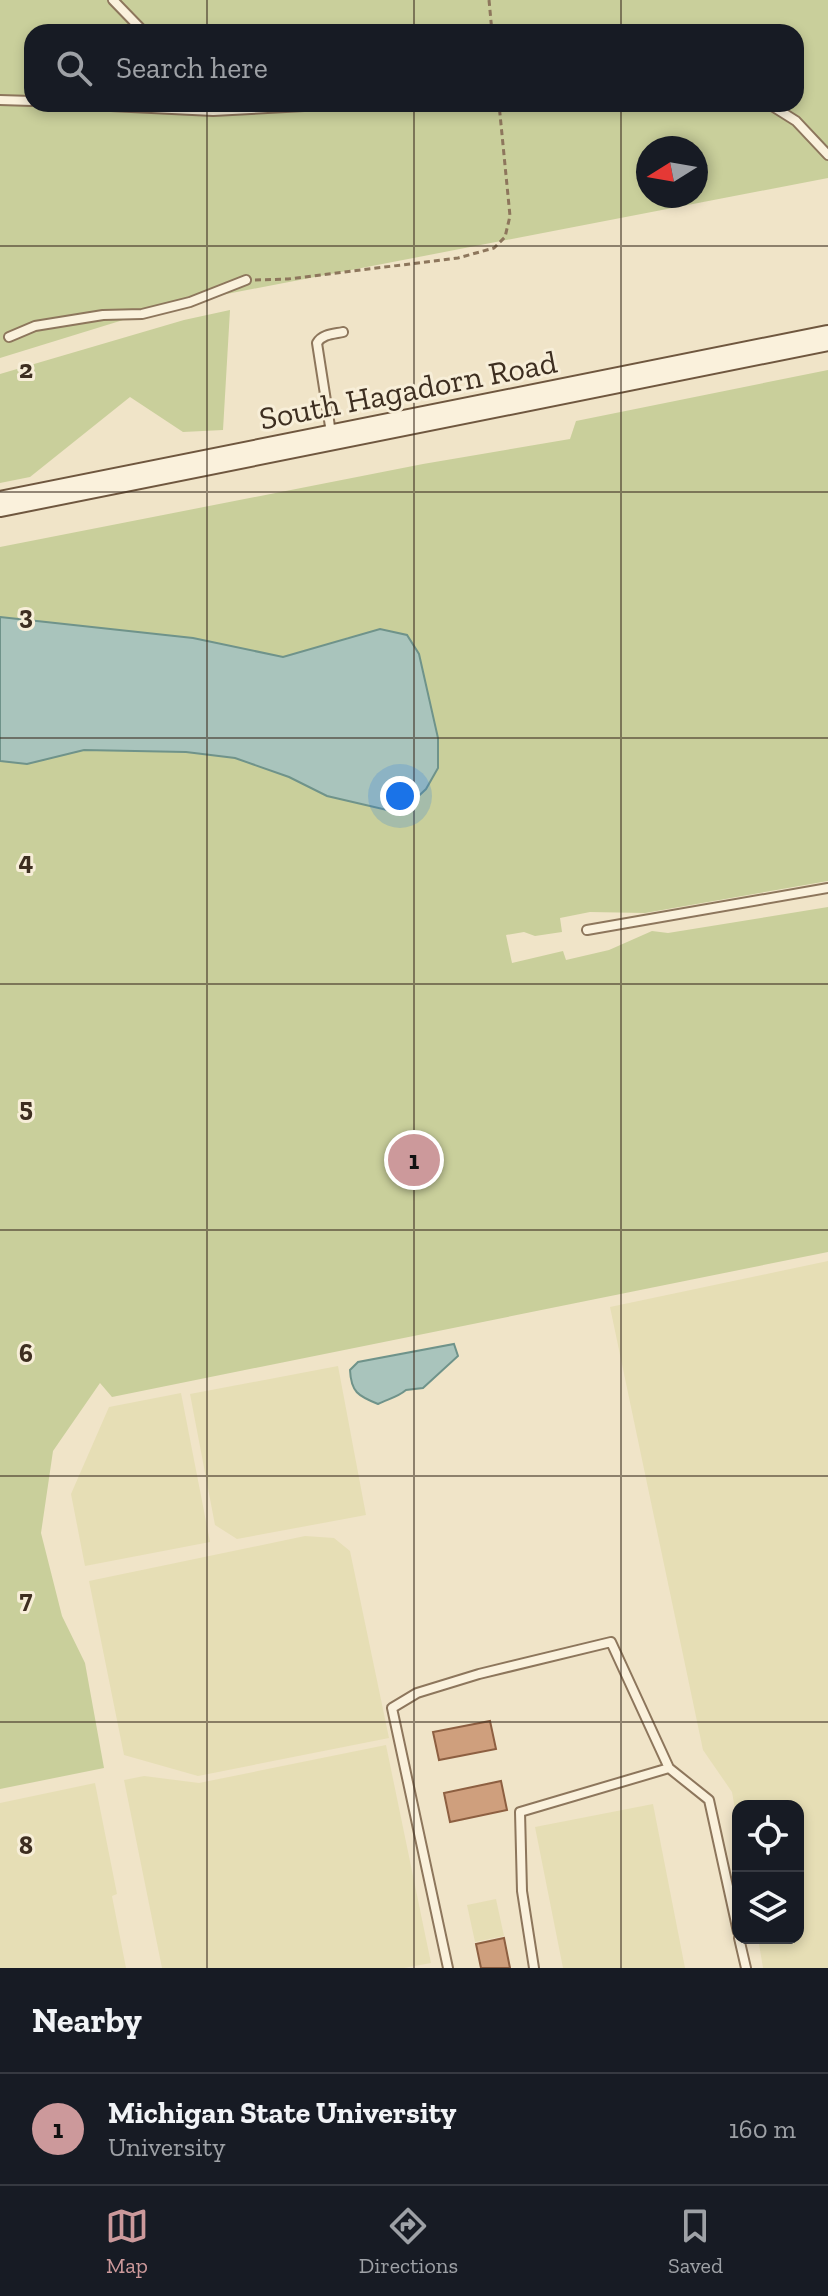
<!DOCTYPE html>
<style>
:root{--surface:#171b24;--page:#242831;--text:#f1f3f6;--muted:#9ea1a6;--line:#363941;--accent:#cc999b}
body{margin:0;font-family:"Zilla Slab",serif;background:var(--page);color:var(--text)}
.controls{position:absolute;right:24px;bottom:24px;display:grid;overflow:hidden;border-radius:16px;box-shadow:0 4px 12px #0003}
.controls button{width:72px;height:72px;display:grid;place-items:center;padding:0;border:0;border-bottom:2px solid var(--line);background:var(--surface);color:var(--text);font:40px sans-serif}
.compass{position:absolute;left:636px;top:136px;width:72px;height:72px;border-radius:50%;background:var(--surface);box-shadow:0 4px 12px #0003;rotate:259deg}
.you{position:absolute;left:400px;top:796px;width:28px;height:28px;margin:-20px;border:6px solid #fff;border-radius:50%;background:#1a73e8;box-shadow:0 0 0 12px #1a73e833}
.badge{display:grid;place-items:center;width:52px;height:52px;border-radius:50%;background:var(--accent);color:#111;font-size:26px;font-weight:700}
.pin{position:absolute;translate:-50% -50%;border:4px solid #fff;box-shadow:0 2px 8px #0006}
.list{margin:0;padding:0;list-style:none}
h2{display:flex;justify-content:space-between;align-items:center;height:104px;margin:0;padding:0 32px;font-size:34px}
h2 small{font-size:26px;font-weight:400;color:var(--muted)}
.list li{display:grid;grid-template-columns:52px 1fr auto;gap:24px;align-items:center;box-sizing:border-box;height:112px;padding:0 32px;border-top:2px solid var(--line)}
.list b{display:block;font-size:30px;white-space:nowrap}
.list p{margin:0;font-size:26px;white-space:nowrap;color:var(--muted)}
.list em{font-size:26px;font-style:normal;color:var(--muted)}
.icon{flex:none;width:44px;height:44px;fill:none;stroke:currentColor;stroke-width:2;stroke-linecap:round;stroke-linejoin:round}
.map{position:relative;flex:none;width:828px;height:1968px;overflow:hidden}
.search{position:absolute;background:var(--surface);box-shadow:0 4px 12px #0003;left:24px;right:24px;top:24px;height:88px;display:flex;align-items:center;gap:20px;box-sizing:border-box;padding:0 28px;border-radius:24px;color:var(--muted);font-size:30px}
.sheet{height:216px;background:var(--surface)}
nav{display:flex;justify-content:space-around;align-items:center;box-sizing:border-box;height:112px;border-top:2px solid var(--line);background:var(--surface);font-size:22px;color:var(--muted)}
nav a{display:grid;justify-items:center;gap:4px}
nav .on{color:var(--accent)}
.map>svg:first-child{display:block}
.farmland{fill:#e6deb5}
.green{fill:#c9cf9b;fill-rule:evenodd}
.water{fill:#a9c4bc;stroke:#6f938a;stroke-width:2}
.building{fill:#cf9f7d;stroke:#8d5f41;stroke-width:2}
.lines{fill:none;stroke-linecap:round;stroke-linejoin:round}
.lane-casing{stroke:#8d765c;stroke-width:12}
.secondary-casing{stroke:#6f573f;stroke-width:28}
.path{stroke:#8d765c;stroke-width:3;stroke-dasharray:6 4;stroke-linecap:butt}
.lane{stroke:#faf1dc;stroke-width:8}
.secondary{stroke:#faf1dc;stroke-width:24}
.grid{fill:none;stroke:#3d2e20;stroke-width:2;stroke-opacity:0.55}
.labels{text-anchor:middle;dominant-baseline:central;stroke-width:6;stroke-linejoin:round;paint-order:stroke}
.street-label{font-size:32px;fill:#3d2e20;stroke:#f7eed8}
.grid-label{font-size:26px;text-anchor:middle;font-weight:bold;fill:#3d2e20;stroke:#f7eed8;stroke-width:6;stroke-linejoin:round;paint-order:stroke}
</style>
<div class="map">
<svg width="828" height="1968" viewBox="0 0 828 1968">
<rect width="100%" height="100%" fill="#f0e4c8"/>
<path class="farmland" d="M828 1261V1968H763L758 1938H798V1806H738V1827L732 1792 703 1750 610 1307Z
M338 1366 366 1515 237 1539 215 1525 190 1394Z
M181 1393 210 1542 85 1566 71 1494 109 1407Z
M305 1536 334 1538 350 1551 389 1738 198 1776 124 1755 89 1581Z
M386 1745 431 1963 404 1968H162L124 1780 144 1776 199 1783Z
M95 1783 117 1894 112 1896 126 1968H0V1803Z
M653 1804 685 1968H563L535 1827Z
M496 1899 504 1936 475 1942 467 1905Z"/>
<path class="green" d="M0 0H828V178L175 304 0 358ZM32 32H796V104H32ZM648 148H696V196H648Z
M230 310 223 430 183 432 130 397 30 477 0 483V374L184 320Z
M828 370V881L645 913 590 912 560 918 562 932 535 936 524 932 506 935 512 963 563 951 566 960 609 950 652 931 668 933 828 907V1252L112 1397 100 1383 53 1451 41 1533 62 1616 85 1663 104 1768 0 1789V761L27 764 84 750 186 752 235 758 289 777 327 796 438 738 419 654 349 637 322 647 283 657 193 638 0 617V547L423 464 570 439 576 421Z"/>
<path class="water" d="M0 617 193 638 283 657 380 629 407 635 419 654 438 738V768L426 789 409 805 387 810 327 796 289 777 235 758 186 752 84 750 27 764 0 761Z
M454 1344 458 1356 423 1388 406 1390C398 1397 388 1399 378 1404 358 1396 351 1392 350 1370L358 1362Z"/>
<path class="building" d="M490 1721 496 1749 439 1760 433 1732Z
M501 1781 507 1810 450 1822 444 1793Z
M504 1938 510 1968H481L476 1944Z"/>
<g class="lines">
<defs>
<path id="lane" d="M113 0 144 32
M0 100 32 101
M70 104 213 111 341 104
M769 104 796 121 828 155
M9 337 35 326 103 315 142 314 190 302 246 280
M331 433 317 343C322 334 334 334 343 332
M587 930 828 888
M739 1938 746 1968
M448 1968 392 1708 417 1693 479 1674 611 1642 669 1768 709 1800 738 1932
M534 1968 522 1891 520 1812 669 1768"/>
<path id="secondary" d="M0 504 828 338"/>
</defs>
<use href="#lane" class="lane-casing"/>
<use href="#secondary" class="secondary-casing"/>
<path class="path" d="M489 0 492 32
M255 280 288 279 458 258 494 248 505 237 510 216 499 104"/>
<use href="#lane" class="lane"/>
<use href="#secondary" class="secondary"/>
</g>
<path class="grid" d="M207 0V32M414 0V32M621 0V32M207 104V1968M414 104V1968M621 104V1968M0 246H828M0 492H828M0 738H828M0 984H828M0 1230H828M0 1476H828M0 1722H828"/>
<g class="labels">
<g class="street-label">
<text transform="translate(408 390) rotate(-11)">South Hagadorn Road</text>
</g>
</g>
<g class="grid-label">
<text x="26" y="378">2</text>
<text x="26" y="624">3</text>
<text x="26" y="870">4</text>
<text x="26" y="1116">5</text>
<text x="26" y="1362">6</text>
<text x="26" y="1608">7</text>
<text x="26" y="1854">8</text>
</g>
</svg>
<div class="controls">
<button><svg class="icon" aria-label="locate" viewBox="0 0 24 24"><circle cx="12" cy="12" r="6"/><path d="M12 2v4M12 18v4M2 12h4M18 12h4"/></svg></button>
<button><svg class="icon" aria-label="layers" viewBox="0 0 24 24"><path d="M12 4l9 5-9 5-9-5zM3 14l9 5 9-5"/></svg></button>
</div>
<svg class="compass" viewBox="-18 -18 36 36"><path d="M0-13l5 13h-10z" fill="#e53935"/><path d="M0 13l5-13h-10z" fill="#9ea1a6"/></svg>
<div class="you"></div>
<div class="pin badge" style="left:414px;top:1160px">1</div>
<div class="search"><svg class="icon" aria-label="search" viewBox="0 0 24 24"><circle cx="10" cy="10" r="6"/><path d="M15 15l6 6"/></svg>Search here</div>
</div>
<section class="sheet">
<h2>Nearby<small></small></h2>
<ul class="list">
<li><span class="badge">1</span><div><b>Michigan State University</b><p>University</p></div><em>160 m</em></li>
</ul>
</section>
<nav>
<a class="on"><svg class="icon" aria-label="map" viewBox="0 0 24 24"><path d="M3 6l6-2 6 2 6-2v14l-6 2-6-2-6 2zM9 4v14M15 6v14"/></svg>Map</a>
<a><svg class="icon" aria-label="directions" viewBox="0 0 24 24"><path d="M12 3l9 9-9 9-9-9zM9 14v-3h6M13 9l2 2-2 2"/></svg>Directions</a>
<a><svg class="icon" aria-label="saved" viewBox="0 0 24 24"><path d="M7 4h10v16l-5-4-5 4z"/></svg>Saved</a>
</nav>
